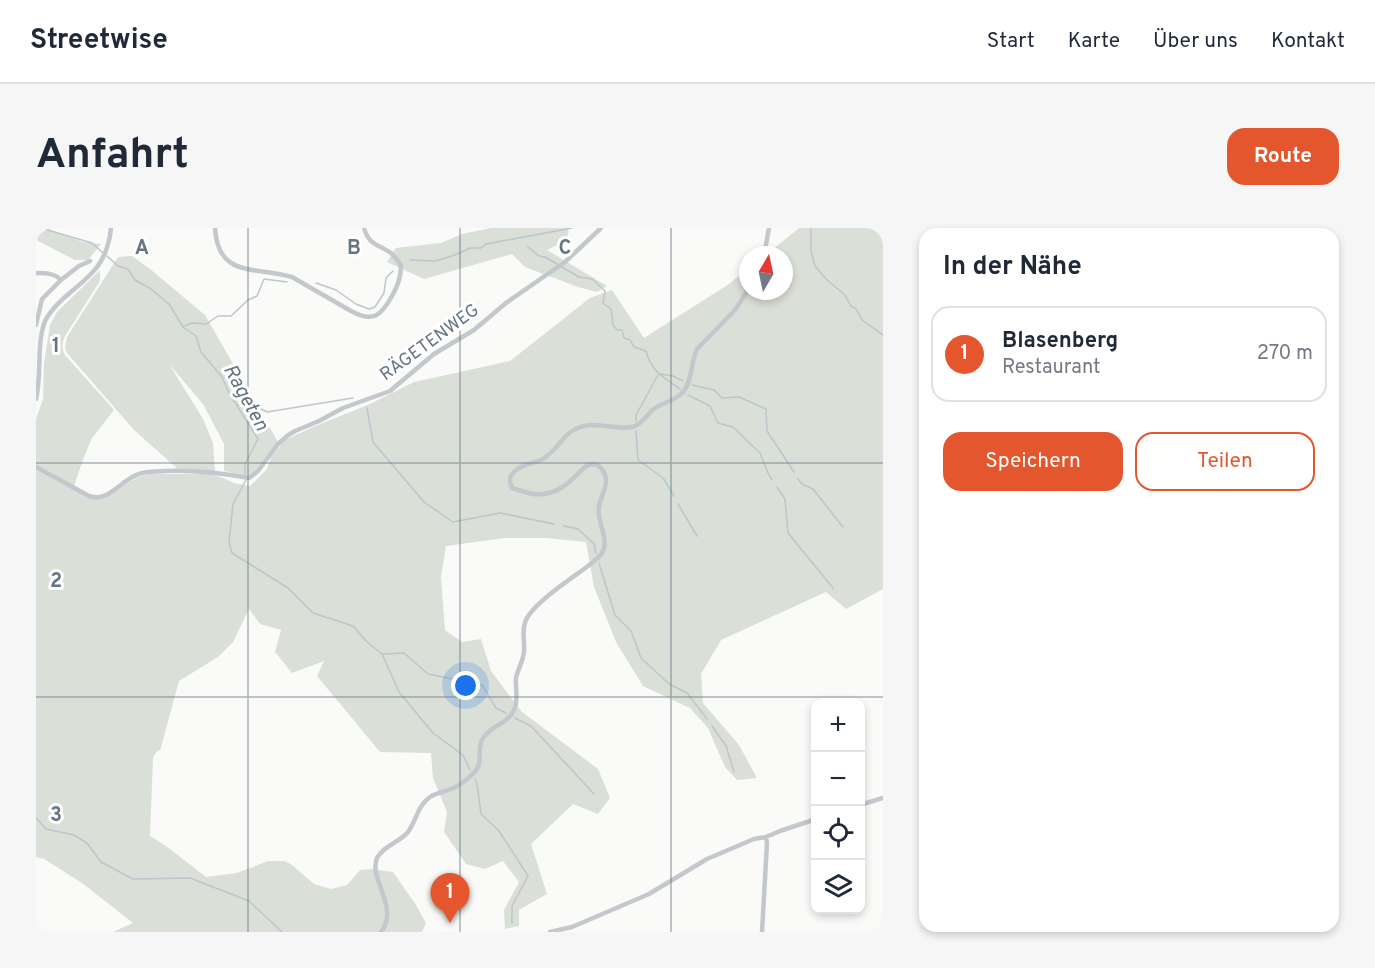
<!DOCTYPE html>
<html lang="de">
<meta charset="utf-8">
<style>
:root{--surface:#fff;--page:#f6f6f7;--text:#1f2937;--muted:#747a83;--line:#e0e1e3;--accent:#e4572e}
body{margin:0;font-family:Overpass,sans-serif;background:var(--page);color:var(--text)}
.controls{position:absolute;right:18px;bottom:18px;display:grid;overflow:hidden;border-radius:12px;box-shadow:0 3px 9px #0003}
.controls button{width:54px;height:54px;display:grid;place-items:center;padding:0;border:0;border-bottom:2px solid var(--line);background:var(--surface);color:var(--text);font:30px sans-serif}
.compass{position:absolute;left:703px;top:18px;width:54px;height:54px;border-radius:50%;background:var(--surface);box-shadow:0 3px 9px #0003;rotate:9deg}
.you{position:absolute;left:430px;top:458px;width:21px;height:21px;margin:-15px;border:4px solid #fff;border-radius:50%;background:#1a73e8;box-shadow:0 0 0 9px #1a73e833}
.badge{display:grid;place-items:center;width:39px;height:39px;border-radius:50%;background:var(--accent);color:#fff;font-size:20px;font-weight:700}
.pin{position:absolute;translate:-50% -50px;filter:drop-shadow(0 2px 3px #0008)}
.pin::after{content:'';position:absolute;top:32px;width:21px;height:18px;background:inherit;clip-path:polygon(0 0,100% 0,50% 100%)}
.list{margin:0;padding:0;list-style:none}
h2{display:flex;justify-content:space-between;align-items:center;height:78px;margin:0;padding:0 24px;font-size:26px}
h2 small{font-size:20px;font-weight:400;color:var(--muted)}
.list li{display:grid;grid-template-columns:39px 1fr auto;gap:18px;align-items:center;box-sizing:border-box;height:96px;margin:0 12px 12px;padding:0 12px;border:2px solid var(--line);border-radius:18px}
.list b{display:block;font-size:22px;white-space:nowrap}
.list p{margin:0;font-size:20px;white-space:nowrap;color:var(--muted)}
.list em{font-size:20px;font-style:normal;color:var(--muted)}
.actions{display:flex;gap:12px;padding:18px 24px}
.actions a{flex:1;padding:14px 0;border:2px solid var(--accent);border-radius:18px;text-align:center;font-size:21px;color:var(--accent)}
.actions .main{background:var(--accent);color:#fff}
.icon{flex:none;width:33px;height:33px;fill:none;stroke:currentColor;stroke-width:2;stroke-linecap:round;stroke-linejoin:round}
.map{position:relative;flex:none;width:847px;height:704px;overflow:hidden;border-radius:18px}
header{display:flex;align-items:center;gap:36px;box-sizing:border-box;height:84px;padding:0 30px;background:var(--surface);border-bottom:2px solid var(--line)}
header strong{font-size:28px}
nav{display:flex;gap:33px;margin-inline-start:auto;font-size:21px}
.intro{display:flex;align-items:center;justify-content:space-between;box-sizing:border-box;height:144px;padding:0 36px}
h1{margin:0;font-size:42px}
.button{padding:15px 27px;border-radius:18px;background:var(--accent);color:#fff;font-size:21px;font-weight:700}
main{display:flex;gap:36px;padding:0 36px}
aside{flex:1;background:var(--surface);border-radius:18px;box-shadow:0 3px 9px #0003}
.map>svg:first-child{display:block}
.green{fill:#dadfd7}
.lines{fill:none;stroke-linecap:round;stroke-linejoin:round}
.stream{stroke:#bbc7cb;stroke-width:1.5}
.minor{stroke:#c3c8cc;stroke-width:4.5}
.grid{fill:none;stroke:#657683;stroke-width:1.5;stroke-opacity:0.55}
.labels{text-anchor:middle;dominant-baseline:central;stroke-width:6;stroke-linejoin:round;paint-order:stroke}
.street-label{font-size:18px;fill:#657683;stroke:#fff}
.water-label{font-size:20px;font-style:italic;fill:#60757c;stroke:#fff}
.grid-label{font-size:20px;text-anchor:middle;font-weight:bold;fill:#657683;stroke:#fff;stroke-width:6;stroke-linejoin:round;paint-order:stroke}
</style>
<header>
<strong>Streetwise</strong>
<nav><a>Start</a><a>Karte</a><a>Über uns</a><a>Kontakt</a></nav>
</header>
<div class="intro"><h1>Anfahrt</h1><a class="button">Route</a></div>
<main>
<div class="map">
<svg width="847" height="704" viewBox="0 0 847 704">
<rect width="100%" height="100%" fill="#fafaf8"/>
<path class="green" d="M0 0H9L47 14 65 16 52 32H39L0 12Z
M455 0H533L531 12 511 22 571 58 561 64 542 59 489 39 476 26 388 51 351 34 360 20 405 15 426 6Z
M763 0H847V361L810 381 790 364 685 412 665 446 667 475 703 517 721 550 701 552 689 539 672 500 654 480 607 458 580 414 558 359 550 314 510 310H468L410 318 405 349 409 402 426 414 445 411 455 443 486 484 562 541 574 570 562 586 537 576 495 616 511 666 483 682V698L469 701 468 682 483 654 467 633 449 641 430 636 408 604 411 584 397 550 395 525 344 524 281 448 288 433 256 445 239 424 245 402 224 396 213 381 197 414 182 429 143 453 124 523 122 522 117 529 114 608 130 618 170 649 201 645 232 633H249L256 637 278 656 295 661 311 657 324 642 336 641 357 644 380 677 390 695 386 704H77L97 695 46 655 8 631 0 629V240L60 271C79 270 92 249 113 246H174L187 250 198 255 214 258 231 241 235 229 249 212 277 199 334 176 378 154 474 133 554 70 576 62 608 110 690 58 712 41V63H748V27H730Z
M96 28 114 41 169 87 242 214 215 248 188 243V216L167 176 133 136 167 191 177 215 179 244 143 242 98 202 31 125 29 120 31 109 82 29Z
M64 42V53L29 108C26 115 25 119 29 127L78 182 56 210 46 234 38 258 0 237V191L7 171 8 135 14 97 21 84Z"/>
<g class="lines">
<path class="stream" d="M5 0 56 15 67 25
M775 0V23L779 38 790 51 809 67 815 78 820 81 826 92 847 107
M491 18 503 28 509 29 543 49 556 51 569 63 567 75 575 81 577 97 581 102H586L588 110 594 112 598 119 610 123C615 143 628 150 644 161
M71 28 82 38 92 41 99 52 115 61 133 76 147 99 160 108 165 124 186 149 193 165 222 211 209 236V247
M374 32 399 33 419 27 434 20H445L450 16 536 0
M280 55 300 62 320 76 333 81 339 79 348 65 350 50 357 43
M148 98 156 95 170 96 182 88H195L212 72 221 68 228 51 251 54
M624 146 637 148 647 153
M656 157 678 162 686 170 703 169 730 181 731 203 758 244
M652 167 674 178 682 195 697 199 724 225 732 245 736 252
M202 177 214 175 231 184 317 170
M331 180 337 214 388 274 417 294 464 285 518 296
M600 193V187L622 147
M600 203 602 232 627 250 638 268
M762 251 766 256 777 261 807 299
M210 252 197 276 193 314 196 325 252 360 277 385 317 398 331 414 346 426 363 464 397 505 427 527 434 542
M741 259 749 271 752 305 797 360
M642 276 661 308
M528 298 542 301 558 316 560 325
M563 335 579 387 595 403 605 430 633 456 651 465 671 491
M347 426 368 425 392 446 446 457 460 480 470 485
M479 490 495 498 558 566
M676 498 690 518 698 544
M439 551 441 556 445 586 463 603 492 648 476 678V695
M0 590 10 601 38 607 51 615 65 634 97 651 154 650 213 673 246 704"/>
<path class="minor" d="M179 0C182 51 220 38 256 49L315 83C337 95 345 88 356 68 362 57 365 49 365 37 362 33 359 29 355 25 343 16 333 18 328 0
M728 27 733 0
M0 45C9 45 18 45 25 52L6 71 0 97
M25 52 43 38 54 33
M0 171C6 146 0 117 9 93 21 70 46 59 61 39 69 29 74 13 75 0
M0 239 53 268C75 275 86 249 106 245 114 243 122 244 130 243 158 242 185 245 213 250L222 243 242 216 251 208 259 203 283 193 307 180 354 163 398 126 438 102 470 75 529 34 565 0
M824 577 847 570
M345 704C364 680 332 650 341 630 347 618 364 614 372 604 380 593 382 577 394 569 400 565 408 564 415 561 423 558 435 549 440 542 447 534 441 522 446 512 453 498 472 496 478 482 483 472 479 460 480 450 482 441 487 433 488 424 489 413 485 402 490 392 497 376 533 352 548 341 554 336 564 330 567 323 573 310 560 292 563 278 566 264 576 253 565 240 553 227 540 250 532 255 525 261 516 265 507 266 497 268 486 263 476 260 473 253 473 249 478 244 486 235 498 236 507 231 527 218 527 200 554 197 567 196 588 203 599 198 608 194 612 185 619 180 628 174 641 172 647 164 656 155 655 133 661 121L699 82 712 62
M514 704 536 699 613 666 671 631 718 611 730 609 744 603 780 591
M726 704 731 615 730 609"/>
</g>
<path class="grid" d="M212 0V704M424 0V704M635 0V704M0 235H847M0 469H847"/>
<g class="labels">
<g class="street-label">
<text transform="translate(394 115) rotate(-36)">RÄGETENWEG</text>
</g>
<g class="water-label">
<text transform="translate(209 170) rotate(61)">Rageten</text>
</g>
</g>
<g class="grid-label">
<text x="106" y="26">A</text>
<text x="318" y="26">B</text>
<text x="529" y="26">C</text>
<text x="20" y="124">1</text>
<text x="20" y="359">2</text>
<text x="20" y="593">3</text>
</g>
</svg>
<div class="controls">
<button>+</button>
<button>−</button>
<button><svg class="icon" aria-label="locate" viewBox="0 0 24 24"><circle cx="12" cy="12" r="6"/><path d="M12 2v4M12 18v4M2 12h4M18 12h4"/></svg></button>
<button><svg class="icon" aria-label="layers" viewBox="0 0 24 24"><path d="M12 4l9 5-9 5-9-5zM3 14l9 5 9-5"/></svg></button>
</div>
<svg class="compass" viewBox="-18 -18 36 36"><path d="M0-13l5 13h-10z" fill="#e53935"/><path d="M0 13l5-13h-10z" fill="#747a83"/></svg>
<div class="you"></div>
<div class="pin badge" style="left:414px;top:695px">1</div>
</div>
<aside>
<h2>In der Nähe<small></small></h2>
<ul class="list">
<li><span class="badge">1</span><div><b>Blasenberg</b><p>Restaurant</p></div><em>270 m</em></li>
</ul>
<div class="actions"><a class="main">Speichern</a><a>Teilen</a></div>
</aside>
</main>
